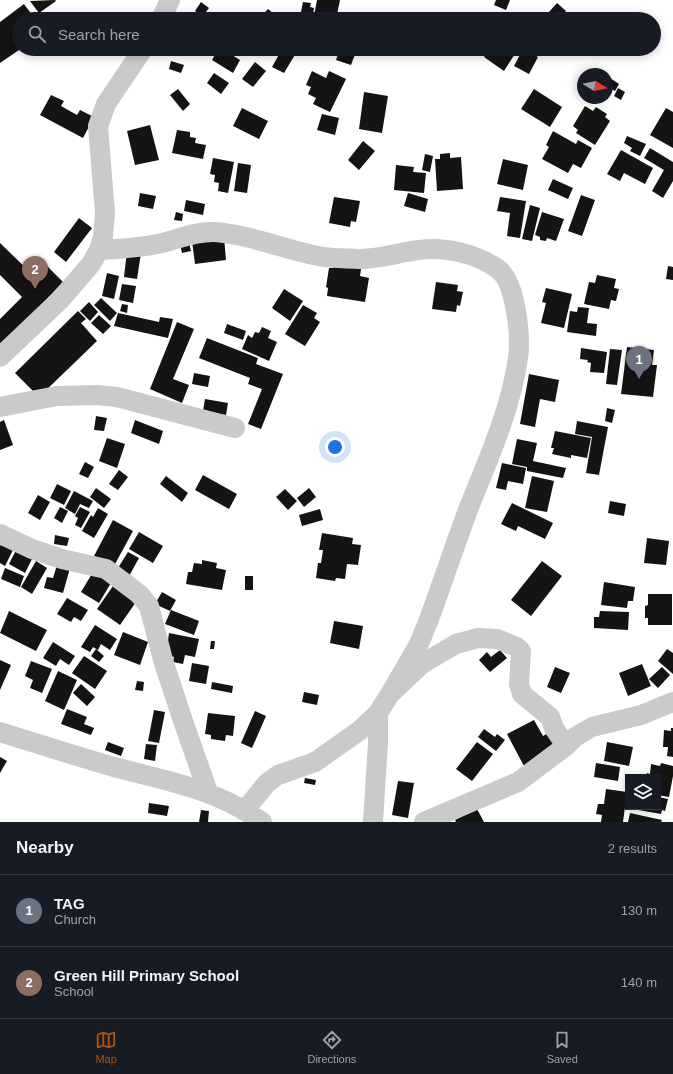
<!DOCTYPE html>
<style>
:root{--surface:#171b24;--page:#20242c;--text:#f1f3f6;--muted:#9ea1a6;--line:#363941;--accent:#b45309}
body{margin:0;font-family:Arial,sans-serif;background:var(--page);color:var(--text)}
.controls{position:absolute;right:12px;bottom:12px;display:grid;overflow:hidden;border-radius:0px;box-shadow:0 2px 10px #0003}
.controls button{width:36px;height:36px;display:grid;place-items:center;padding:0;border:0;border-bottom:1px solid var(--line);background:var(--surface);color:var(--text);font:20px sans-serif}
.compass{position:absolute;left:577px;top:68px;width:36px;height:36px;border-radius:50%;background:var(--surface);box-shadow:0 2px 10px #0003;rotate:100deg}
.you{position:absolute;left:335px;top:447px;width:14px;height:14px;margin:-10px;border:3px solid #fff;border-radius:50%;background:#1a73e8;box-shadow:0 0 0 6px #1a73e833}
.badge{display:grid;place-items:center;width:26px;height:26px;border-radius:50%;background:var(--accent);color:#fff;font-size:13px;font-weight:700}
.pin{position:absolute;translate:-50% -33px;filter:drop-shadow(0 1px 2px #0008)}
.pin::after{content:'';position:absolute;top:21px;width:14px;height:12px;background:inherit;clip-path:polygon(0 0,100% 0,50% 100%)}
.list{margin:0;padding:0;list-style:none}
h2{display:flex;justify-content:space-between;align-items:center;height:52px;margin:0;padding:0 16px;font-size:17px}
h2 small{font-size:13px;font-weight:400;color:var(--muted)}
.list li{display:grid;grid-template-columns:26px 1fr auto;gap:12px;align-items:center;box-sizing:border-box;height:72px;padding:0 16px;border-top:1px solid var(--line)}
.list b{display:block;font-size:15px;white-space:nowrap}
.list p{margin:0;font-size:13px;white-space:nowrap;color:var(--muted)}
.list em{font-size:13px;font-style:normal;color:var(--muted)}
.icon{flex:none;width:22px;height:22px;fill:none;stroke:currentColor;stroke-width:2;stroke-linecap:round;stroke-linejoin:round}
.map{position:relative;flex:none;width:673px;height:822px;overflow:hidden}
.search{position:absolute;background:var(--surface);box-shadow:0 2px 10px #0003;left:12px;right:12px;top:12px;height:44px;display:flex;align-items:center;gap:10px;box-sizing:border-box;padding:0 14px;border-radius:22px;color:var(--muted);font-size:15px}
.sheet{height:196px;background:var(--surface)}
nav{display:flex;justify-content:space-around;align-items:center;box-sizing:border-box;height:56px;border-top:1px solid var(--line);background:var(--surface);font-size:11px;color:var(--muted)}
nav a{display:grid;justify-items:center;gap:2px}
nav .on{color:var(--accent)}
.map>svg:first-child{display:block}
.building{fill:#141414}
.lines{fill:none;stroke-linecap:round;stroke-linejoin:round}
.minor{stroke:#cacaca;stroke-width:20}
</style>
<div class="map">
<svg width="673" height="822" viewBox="0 0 673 822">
<rect width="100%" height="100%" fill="#fff"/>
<path class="building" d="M55 0 56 1 39 13 30 1Z
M317 0H340L336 19 314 16Z
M496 0H510L506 10 494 5Z
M201 2 209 8 203 16 195 11Z
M303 2 311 3 310 7 314 8 313 14 301 12Z
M557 3 566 11 559 19 549 12Z
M24 4 35 19H19V50L0 63V22Z
M268 9 280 19H259Z
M218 49H222L240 60 233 73 212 60Z
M282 49H289L296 53 284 73 272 67Z
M333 49H357L351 65 336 60 339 51Z
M490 49H518L504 71 484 57Z
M523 49 538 57 529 74 514 66Z
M171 61 184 65 181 73 169 69Z
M255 62 266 71 253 87 242 79Z
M594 68 603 74H591Z
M312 71 326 78 329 71 346 79 330 112 313 104 316 98 308 94 311 87 306 85Z
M214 73 229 83 221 94 207 83Z
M607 76 619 84 615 91 607 87Z
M618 88 625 92 621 100 614 96Z
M178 89 190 104 183 111 170 95Z
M534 89 562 107 550 127 521 109Z
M364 92 388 96 382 133 359 129Z
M51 95 64 101 61 106 77 115 80 110 94 117 83 138 40 115Z
M585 106 593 111 596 107 607 114 605 117 610 121 595 145 576 133 578 130 573 126Z
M242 108 268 121 259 139 233 126Z
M666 108 673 112V148L650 135Z
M322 114 339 118 335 135 317 130Z
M150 125 159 160 135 165 127 131Z
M177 130 190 132V137L196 138 195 143 206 145 203 159 172 153Z
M553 131 576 144 578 140 592 148 581 168 573 164 568 173 542 159 549 147 546 145Z
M627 136 646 144 640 156 630 151 632 148 624 143Z
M363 141 375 151 359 170 348 160Z
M650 148 673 162V181L663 198 652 191 664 170 644 158Z
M621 150 653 168 645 184 624 173 620 181 607 174Z
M450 153V158L461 157 463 189 437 191 435 159H440V154Z
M425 154 433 156 430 172 422 170Z
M213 158 234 162 228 193 218 191 219 183 214 182 215 175 210 174Z
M503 159 528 165 523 190 497 184Z
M238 163 251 165 247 193 234 191Z
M396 165 414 167 413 172 426 173 424 193 394 190Z
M553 179 573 188 568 199 548 190Z
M140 193 156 196 153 209 138 206Z
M408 193 428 199 425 212 404 206Z
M581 195 595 200 582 236 568 231Z
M334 197 360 201 356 222 351 221 350 227 329 223Z
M500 197 526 201 520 238 507 236 510 213 497 211Z
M186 200 205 204 203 215 184 211Z
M530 205 540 208 532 241 522 239Z
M176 212 183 214 182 221 174 220Z
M542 212 564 219 556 241 547 238 546 241 540 240V237L535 235Z
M79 218 92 228 66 262 54 252Z
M224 237 226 260 195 264 192 241Z
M189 242 191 251 182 253 180 244Z
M0 243 33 275 44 263 63 282 0 348V319L22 297 0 275Z
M127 251 141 253 137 279 124 277Z
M334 262H362L360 276 369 278 365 302 327 296 328 288 326 287 329 268H333Z
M668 266 673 267V280L666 279Z
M107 273 119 276 114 299 102 296Z
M597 275 616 279 614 288 619 289 616 301 611 300 609 309 584 304 589 282 595 283Z
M436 282 458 285 457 291 463 292 460 306 457 305 456 312 432 309Z
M122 284 136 286 133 303 119 300Z
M546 288 572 294 564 328 541 323 546 303 542 302Z
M284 289 303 301 290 321 272 308Z
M101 298 117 313 110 321 94 305Z
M89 302 98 312 90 321 80 311Z
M122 304 128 305 127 313 120 311Z
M303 305 317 313 314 318 320 322 305 346 285 334Z
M578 307 589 308 587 323 597 324 596 336 567 332 570 311 577 312Z
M78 311 86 319 81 323 97 341 39 397 15 373Z
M118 313 159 322 160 317 173 319 168 338 114 326Z
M99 315 111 326 103 334 91 323Z
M177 322 194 329 173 379 189 385 182 403 150 389Z
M227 324 246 331 243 340 224 333Z
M262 327 271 331 268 338 277 342 269 361 242 349 248 335 252 338 255 332 259 333Z
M207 338 258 358 256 364 283 374 261 429 248 424 262 389 248 384 250 378 199 358Z
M627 347 654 350 652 365H657L653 397 621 394Z
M581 348 607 352 604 373 590 372 591 363 587 362 588 360 580 359Z
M610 349 622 350 617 385 606 384Z
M194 373 210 376 208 387 192 384Z
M529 374 559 380 555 402 540 399 535 427 520 424Z
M205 399 228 403 226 415 203 411Z
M607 408 615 410 612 423 605 421Z
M96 416 107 418 104 431 94 430Z
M4 420 13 445 0 450V422Z
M135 420 163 431 159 444 131 433Z
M577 421 608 427 599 475 586 473 592 437 575 434Z
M555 431 591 438 587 458 571 455V458L552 454 554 448H551Z
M107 438 125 444 117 468 99 461Z
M517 439 537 443 533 461 566 468 563 478 527 471V467L512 464Z
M85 462 94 467 88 478 79 474Z
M502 463 526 468 523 484 508 481 506 490 496 488Z
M119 470 128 477 118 490 109 484Z
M203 475 237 494 229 509 195 490Z
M166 476 188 493 182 502 160 484Z
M532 476 554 481 547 512 525 508Z
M57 484 71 491 64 505 50 498Z
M96 488 111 499 104 508 90 497Z
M309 488 316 497 304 507 297 498Z
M285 489 297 501 288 510 276 497Z
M74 491 93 501 89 508 80 504 75 514 65 508Z
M38 495 50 502 40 520 28 513Z
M610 501 626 504 624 516 608 513Z
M512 503 553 523 545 539 518 526 516 531 501 524Z
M60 507 68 511 62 523 54 518Z
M80 507 90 512 81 528 75 525 78 518 75 516Z
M98 508 108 514 94 538 82 531 91 515 93 517Z
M320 509 323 520 302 526 299 515Z
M113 520 133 531 114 566 94 556Z
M139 532 163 546 153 563 129 549Z
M322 533 353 538 352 544 361 545 358 565 347 564 345 579 336 578 335 581 316 578 318 563H321L323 550H319Z
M55 535 69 538 67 546 54 544Z
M647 538 669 541 666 565 644 563Z
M2 542 14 548 5 566 0 563V546Z
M16 550 32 559 25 573 9 564Z
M128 552 139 558 128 578 116 571Z
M202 560 217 563 216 568 226 570 222 590 186 584 188 572H192L194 563 202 564Z
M36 561 47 568 32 594 21 587Z
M542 561 562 576 531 616 511 600Z
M57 565 70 568 63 593 44 588 47 577 53 578Z
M5 568 24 576 20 587 1 579Z
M93 572 111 583 99 603 81 592Z
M245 576H253V590H245Z
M604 582 635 587 633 601H628L627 608 601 605Z
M113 586 136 602 120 625 97 609Z
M162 592 176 600 170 611 155 604Z
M648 594H672V625H648V618H645V606L648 605Z
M67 598 88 610 81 621 74 617 71 622 57 614Z
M171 610 199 621 194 635 165 624Z
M9 611 47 630 36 651 0 633Z
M600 611 629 612 628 630 594 628V617H599Z
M334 621 363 626 359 649 330 643Z
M95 625 117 639 110 650 101 644 98 650 93 647 90 652 81 647Z
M123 632 148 642 140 665 114 655Z
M169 633 199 639 195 657 185 655 183 664 173 662 174 657 166 655Z
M211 641H215L214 649H210Z
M53 642 75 656 69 665 60 659 56 666 43 658Z
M96 649 104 656 99 662 91 656Z
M667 649 673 653V674L658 661Z
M500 650 507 658 490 672 479 660 487 652 491 657Z
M84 656 107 671 95 689 72 673Z
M0 660 11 665 0 690Z
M31 661 52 669 42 693 30 688 33 680 25 676Z
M192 663 209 666 206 684 189 681Z
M642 664 651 686 628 696 619 673Z
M555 667 570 673 561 693 547 687Z
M662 667 670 675 658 688 649 679Z
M58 671 77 680 64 710 45 701Z
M137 681 144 682 143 691 135 690Z
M212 682 233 686 232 693 211 689Z
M81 684 95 697 87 706 73 693Z
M304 692 319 695 317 705 302 702Z
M67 709 87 717 84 724 94 728 91 735 61 724Z
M154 710 165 712 159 743 148 741Z
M255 711 266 716 252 748 241 743Z
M208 713 235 716 233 736 226 735 225 741 211 739V735L205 734Z
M534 720 543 736 552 731 560 746 524 766 507 734Z
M671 728H673V757L667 756 668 747H663L664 730 671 731Z
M484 729 495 737 497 734 505 740 496 751 478 737Z
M108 742 124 748 121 756 105 750Z
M477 742 493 754 472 781 456 769Z
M607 742 633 747 629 766 604 761Z
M146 744 157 745 155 761 144 759Z
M0 757 7 761 0 773Z
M596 763 620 767 618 781 594 777Z
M661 763 673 766V776L669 797 658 795V777H646L647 773 650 774 651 764 660 766Z
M305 778 316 780 315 785 304 783Z
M398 781 414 783 408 818 392 815Z
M606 789 627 792 623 822H601L602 815 596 814 598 804H604Z
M658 797 668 799 665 811 662 810 661 814 627 808 658 807Z
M149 803 169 806 167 816 148 813Z
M477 809 484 822H456L455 820Z
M201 810 209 811 208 822H199Z
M630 813 662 820 661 822H628Z"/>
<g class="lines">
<path class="minor" d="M161 19 170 0
M99 250C120 249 141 248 162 243 179 239 196 231 215 232 251 235 283 249 318 256 332 259 347 258 361 259 381 259 400 252 419 250 444 246 477 254 498 269 516 282 521 337 518 358 511 409 488 460 469 507 455 545 442 584 428 622L418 646 390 694
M0 357 61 299 91 264 99 250 103 237 105 213 98 126 106 104 143 49
M0 407 57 396 97 395 117 397 235 428
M0 534 32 549 62 559 106 569 139 594 149 606 163 660 183 721 208 792
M0 732C38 744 76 756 114 767 167 781 216 789 262 822
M245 810 267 783 278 775 315 762 359 731 378 713 390 694 422 664 456 644 478 638 497 639 517 647 521 651 519 684 522 694 550 717 554 728 566 746
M373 822 378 743V713
M424 822 518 782 566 746 575 737 592 727 641 715 673 702"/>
</g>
</svg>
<div class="controls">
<button><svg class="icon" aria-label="layers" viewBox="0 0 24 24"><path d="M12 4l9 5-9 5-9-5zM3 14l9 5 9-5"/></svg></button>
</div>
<svg class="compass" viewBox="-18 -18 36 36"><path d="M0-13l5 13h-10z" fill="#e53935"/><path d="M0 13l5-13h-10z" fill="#9ea1a6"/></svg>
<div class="you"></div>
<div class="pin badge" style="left:639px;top:379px;background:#6b7280">1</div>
<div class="pin badge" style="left:35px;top:289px;background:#8d6e63">2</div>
<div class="search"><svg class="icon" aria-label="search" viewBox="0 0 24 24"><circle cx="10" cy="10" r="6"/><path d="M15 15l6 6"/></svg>Search here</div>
</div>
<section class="sheet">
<h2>Nearby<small>2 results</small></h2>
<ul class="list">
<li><span class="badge" style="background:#6b7280">1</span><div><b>TAG</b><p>Church</p></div><em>130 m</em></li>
<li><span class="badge" style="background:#8d6e63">2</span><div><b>Green Hill Primary School</b><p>School</p></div><em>140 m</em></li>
</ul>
</section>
<nav>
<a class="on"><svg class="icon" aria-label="map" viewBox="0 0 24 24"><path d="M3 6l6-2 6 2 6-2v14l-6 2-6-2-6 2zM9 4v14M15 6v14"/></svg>Map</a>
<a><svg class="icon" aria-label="directions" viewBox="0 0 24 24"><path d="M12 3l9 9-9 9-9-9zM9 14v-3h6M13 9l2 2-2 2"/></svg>Directions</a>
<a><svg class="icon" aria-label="saved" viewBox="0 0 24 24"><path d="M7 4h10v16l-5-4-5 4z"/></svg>Saved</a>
</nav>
